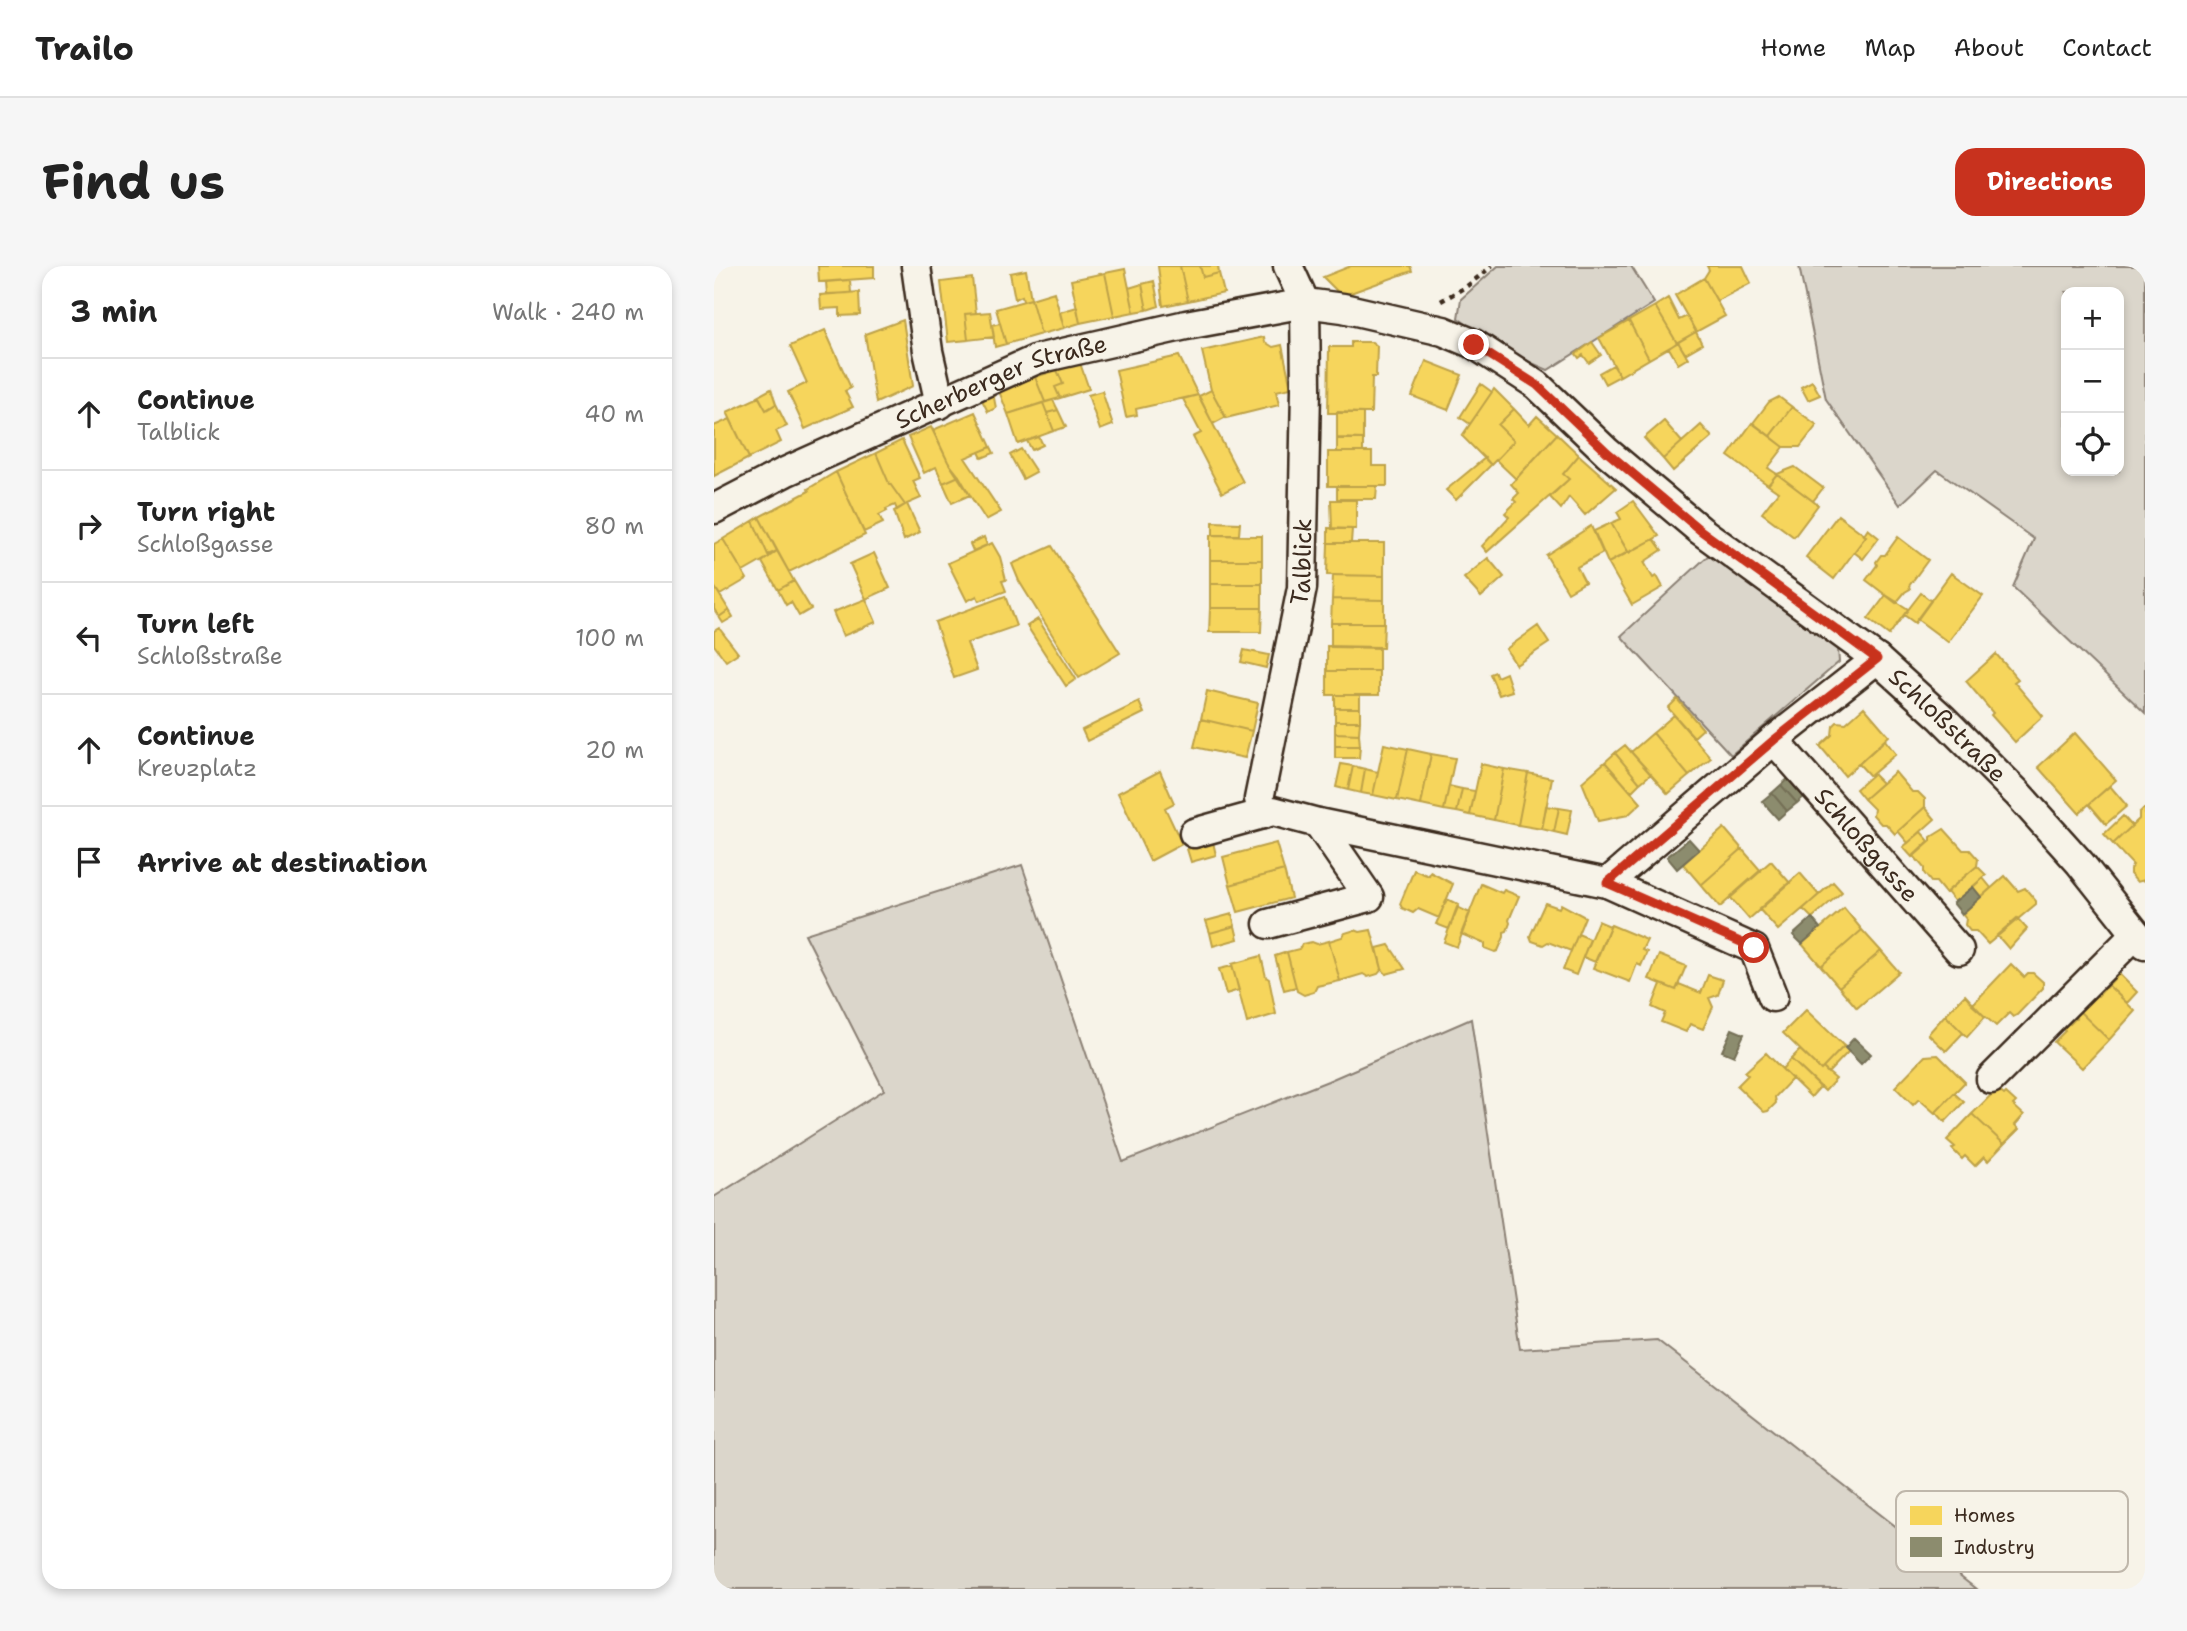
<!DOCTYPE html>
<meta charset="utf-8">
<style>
:root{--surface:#fff;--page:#f6f6f6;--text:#222;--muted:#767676;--line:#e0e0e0;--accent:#c8321e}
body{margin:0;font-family:"Shantell Sans",sans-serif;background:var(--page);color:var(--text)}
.controls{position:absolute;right:21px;top:21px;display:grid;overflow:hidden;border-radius:14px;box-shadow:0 4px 10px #0003}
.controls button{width:63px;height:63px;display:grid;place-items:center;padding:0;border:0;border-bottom:2px solid var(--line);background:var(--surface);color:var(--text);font:35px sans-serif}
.stop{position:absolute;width:21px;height:21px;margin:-16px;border:5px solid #c8321e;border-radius:50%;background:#fff}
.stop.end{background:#c8321e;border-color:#fff;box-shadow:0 2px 7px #0008}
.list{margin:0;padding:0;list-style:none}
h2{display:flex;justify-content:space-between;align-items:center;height:91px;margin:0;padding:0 28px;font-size:30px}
h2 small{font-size:23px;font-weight:400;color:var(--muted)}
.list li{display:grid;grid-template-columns:46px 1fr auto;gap:21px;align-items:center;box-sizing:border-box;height:112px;padding:0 28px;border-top:2px solid var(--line)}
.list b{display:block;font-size:26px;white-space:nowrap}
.list p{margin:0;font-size:23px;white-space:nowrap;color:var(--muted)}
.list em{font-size:23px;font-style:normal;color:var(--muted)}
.icon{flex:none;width:38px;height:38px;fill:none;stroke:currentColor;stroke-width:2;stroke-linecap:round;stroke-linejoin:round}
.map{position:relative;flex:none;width:1431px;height:1323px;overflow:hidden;border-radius:21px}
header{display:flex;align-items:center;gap:42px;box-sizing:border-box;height:98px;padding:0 35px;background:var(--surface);border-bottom:2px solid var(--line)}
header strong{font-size:33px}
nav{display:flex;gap:38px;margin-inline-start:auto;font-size:24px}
.intro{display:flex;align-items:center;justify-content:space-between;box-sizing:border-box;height:168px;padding:0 42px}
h1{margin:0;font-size:49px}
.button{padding:18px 32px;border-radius:21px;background:var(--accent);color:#fff;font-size:24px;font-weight:700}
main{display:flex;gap:42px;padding:0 42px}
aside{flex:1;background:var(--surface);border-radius:21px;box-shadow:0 4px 10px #0003}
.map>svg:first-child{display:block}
.green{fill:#dbd6cb;stroke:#8b8074;stroke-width:2;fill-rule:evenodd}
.homes{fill:#f6d55c;stroke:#bea249;stroke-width:2}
.industry{fill:#8c8c6e;stroke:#746f56;stroke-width:2}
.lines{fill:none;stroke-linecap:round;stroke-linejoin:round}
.street-casing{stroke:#3b2a1e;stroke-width:33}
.path{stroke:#3b2a1e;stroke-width:4.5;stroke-dasharray:5 5;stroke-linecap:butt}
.street{stroke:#f7f3e8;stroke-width:28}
.route{stroke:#c8321e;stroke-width:9}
.labels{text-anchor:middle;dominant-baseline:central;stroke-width:7;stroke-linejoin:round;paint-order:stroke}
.street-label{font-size:24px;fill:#3b2a1e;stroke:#f7f3e8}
.key{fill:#f7f3e8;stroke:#bfb7ab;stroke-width:2}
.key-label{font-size:19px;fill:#3b2a1e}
</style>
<header>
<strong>Trailo</strong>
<nav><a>Home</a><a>Map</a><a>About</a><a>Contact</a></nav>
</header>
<div class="intro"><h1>Find us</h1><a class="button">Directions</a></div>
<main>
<aside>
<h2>3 min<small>Walk · 240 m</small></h2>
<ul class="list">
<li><svg class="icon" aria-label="ahead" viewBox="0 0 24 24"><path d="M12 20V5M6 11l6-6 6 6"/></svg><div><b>Continue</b><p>Talblick</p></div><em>40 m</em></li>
<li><svg class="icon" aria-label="right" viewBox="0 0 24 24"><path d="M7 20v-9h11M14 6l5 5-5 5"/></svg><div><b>Turn right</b><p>Schloßgasse</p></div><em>80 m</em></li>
<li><svg class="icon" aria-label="left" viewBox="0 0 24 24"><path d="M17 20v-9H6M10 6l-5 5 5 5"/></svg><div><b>Turn left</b><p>Schloßstraße</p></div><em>100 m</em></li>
<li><svg class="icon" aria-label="ahead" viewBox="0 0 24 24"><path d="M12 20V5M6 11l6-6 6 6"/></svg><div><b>Continue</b><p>Kreuzplatz</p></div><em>20 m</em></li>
<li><svg class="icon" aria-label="arrive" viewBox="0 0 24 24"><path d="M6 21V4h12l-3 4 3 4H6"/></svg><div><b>Arrive at destination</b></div></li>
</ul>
</aside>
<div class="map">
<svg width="1431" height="1323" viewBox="0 0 1431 1323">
<rect width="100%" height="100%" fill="#f7f3e8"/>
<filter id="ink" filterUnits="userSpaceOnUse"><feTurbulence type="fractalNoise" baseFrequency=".0143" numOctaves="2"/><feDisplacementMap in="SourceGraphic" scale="14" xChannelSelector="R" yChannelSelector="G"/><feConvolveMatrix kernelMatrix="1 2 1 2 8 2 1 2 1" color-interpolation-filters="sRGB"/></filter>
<g filter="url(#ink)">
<path class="green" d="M784 0H917L940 37 834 104 788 84 744 52 747 33Z
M1085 0H1431V447L1299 321 1320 273 1223 204 1186 239 1112 133ZM1352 26H1405V205H1352Z
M998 286 1123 370 1125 396 1017 489 907 370Z
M308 599 409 896 614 815 757 753 806 1083 943 1074 1262 1323H0V931L170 824 91 668Z"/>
<path class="homes" d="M104 0H160V12L105 16Z
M466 0H486L489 11 505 7 510 27 474 35Z
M466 0 474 35 449 40 444 0Z
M486 0H504L505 7 489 11Z
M637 0H696L698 5 628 30 609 11Z
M993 0H1029L1037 17 1003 35 990 12 995 4Z
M411 3 420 46 400 50 391 7Z
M312 4 317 33 309 35 308 30 301 33 296 7Z
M391 7 400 50 366 57 357 14Z
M258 12 262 47 251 48 254 74 234 76 227 16Z
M990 12 1011 50 982 66 961 29Z
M136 14 137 27 113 28 112 16Z
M440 15 445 40 433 44 428 18Z
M428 18 433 44 420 46 415 22Z
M145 26 146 49 126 50V42L107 43 106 29Z
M340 26 350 62 327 68 317 33Z
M954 32 965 54 973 50 982 66 963 77 941 40Z
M317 33 327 68 292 78 282 43Z
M941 40 963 77 935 93 915 55Z
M363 41 366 57 350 62 346 46Z
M276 46 280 71 254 74 251 48Z
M189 54 199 120 162 137 151 68Z
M915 55 935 93 906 110 885 72Z
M286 57 292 78 281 81 278 59Z
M111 64 137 122 131 125 139 141 91 163 74 126 93 117 76 80Z
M982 66 988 78 971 88 964 76Z
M550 71 551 76 559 81 568 79 577 122 562 125 565 139 512 152 497 124 488 85Z
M637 76H658L663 80 662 111H658L657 147H614L615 81H637Z
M878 76 887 89 875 97 869 89 865 92 862 88Z
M964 76 974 92 964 98 955 82Z
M465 90 484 129 422 143 423 149 412 151 402 104Z
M712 95 748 109 734 144 698 130Z
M366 97 375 123 346 132 341 121 349 118 343 104Z
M899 99 906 110 891 118 885 107Z
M343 104 349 118 341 121 346 132 331 136 321 111Z
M321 111 331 136 294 148 285 125Z
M1098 115 1106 129 1094 134 1087 121Z
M767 118 778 126 756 158 746 151Z
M57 123 62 138 52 144 44 130Z
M780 123 800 143 784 159 800 175 777 199 748 170Z
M497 124 512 151 499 158 485 130Z
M388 125 399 159 386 164 374 129Z
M279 127 282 142 274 146 267 132Z
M484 129 529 216 508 227 479 171 487 167 469 133Z
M45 131 52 144 62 138 73 160 62 165 67 176 35 192 13 146Z
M1065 131 1078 141 1056 170 1039 157 1055 136Z
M339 134 344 144 333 147 329 137Z
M329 137 340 165 304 178 294 148Z
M1078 141 1103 159 1086 181H1070L1056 170Z
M800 143 815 159 823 150 843 168 802 213 782 194 800 175 784 159Z
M344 144 352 161 340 165 333 147Z
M261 146 277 181 251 192 287 246 272 254 234 196 219 164Z
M623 146 649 147V173L623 172Z
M16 153 35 192 0 210V160Z
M950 155 968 176 949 193 930 172Z
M1038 157 1070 181 1054 202 1063 208 1054 219 1014 190Z
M987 159 998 171 959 205 949 193Z
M217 161 234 196 245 210 229 217 222 201 210 207 194 171Z
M843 168 865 189 849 208 855 213 773 286 768 280 795 251 791 247 802 236 799 233 805 227 797 218Z
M325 171 329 179 318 184 313 175Z
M623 173H649V186H623Z
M188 174 206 212 199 215 207 232 193 238 206 266 190 274 180 245 191 239 174 215 162 187Z
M277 181 280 187 268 192 265 186Z
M307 183 322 206 309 213 296 189Z
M614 186H658V200H673V220H614Z
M162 187 174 215 191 239 183 244 181 239 172 243 173 245 165 249 169 257 150 266 122 206Z
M865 189 902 222 871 249 855 231 847 243 836 231 855 213 849 208Z
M771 192 777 199 742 234 732 224Z
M1081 201 1109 222 1099 235 1063 208Z
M122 206 151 269 75 306 45 251 95 225 94 223Z
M1063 208 1104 239 1080 271 1048 247 1064 226 1054 219Z
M245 210 256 229 238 237 229 217Z
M623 220H663L662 233H623Z
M617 234H642V263H618Z
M919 235 945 270 915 287 897 257 907 253 903 246Z
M1124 249 1152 270 1120 313 1092 291Z
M45 251 63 285 54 289 39 255Z
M39 255 55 291 29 306 9 273Z
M499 256 526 257 525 269H499Z
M897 257 914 286 894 297 880 265Z
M877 260 889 287 863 301 871 316 854 326 832 289Z
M614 262 638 263 637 277H614Z
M1154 263 1165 272 1149 293 1140 286 1152 270 1150 269Z
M496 269 548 270V294H496Z
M270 271 273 279 259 285 256 278Z
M1184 271 1214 294 1195 320 1196 323 1191 326 1182 337 1152 314 1163 299 1162 296 1167 289H1171Z
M9 273 33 313 6 329 0 320V278Z
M940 273 948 284 930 296 939 312 943 310 949 321 918 339 894 297Z
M278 277 286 291 292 314 288 315 292 325 265 335 263 330 253 335 234 297Z
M614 277H670V310L613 309Z
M338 280 406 387 365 412 305 315 298 298Z
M63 285 80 315 64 324 48 296Z
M160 287 176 322 152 333 136 298Z
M774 292 790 311 767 331 750 312Z
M496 294H548V318H496Z
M1237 307 1269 330 1234 376 1203 353Z
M619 309 670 310V334L618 333Z
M80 315 97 343 85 350 77 336 72 339 64 324Z
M496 318H548V342H496Z
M0 320 15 344 5 351 0 343Z
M1207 327 1217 335 1201 357 1190 349Z
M1172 329 1194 343 1175 369 1154 353Z
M291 330 302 360 253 377 263 404 240 412 221 356Z
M152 333 162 356 129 370 119 346Z
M618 333 670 334V357H617Z
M496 342H548L547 366H495Z
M15 344 19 351 9 357 5 351Z
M324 353 362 413 352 420 313 360Z
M617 357H670L669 382 617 381Z
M824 360 835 377 802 399 792 383Z
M5 362 24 387 12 395 0 379V365Z
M613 380 665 381V405H613Z
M530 384 555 389 552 402 527 396Z
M1282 388 1304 413 1300 416 1329 450 1301 476 1277 449 1279 447 1252 415Z
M613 405H665V429H613Z
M781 406 783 411 792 407 798 425 785 429 776 408Z
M493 425 544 437 538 465 487 453Z
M621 429H646V442H621Z
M963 433 989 463 980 471 954 442Z
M425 436 430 447 373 475 368 464Z
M1150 441 1175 470 1131 510 1106 480 1118 469 1119 460 1123 456 1132 457Z
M621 442H646V455H621Z
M960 449 997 492 975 510 939 467Z
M487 453 538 465 531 492 480 481Z
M621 455H646L645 468 621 467Z
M621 467 645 468 646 480H621Z
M939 467 975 510 954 528 917 486Z
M1361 467 1402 514 1365 547 1324 501Z
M1171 474 1182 488 1156 510 1145 498Z
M670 478 694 483 683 534 659 529Z
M911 479 937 508 926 517 901 487Z
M621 480H646L645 492H621Z
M694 483 717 488 707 539 683 534Z
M901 487 926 517 917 526 891 496Z
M717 488 741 492 730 544 707 539Z
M891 496 927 537 914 549 884 555 868 516Z
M627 498 639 500 634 524 622 521Z
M767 498 790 503 780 554 756 549Z
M639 500 651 503 647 527 634 524Z
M651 503 664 506 659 529 647 527Z
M790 503 814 507 804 559 780 554Z
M446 505 460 537 451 542 468 578 436 595 404 527Z
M1181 506 1198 526H1204L1211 533V541L1181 568 1172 558H1167L1159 549 1160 543 1150 533Z
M814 507 838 512 828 563 804 559Z
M1159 508 1168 517 1150 533 1142 523Z
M735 520 748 523 743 546 730 544Z
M1396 520 1413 540 1392 558 1375 538Z
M748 523 761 525 756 549 743 546Z
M832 540 845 542 840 566 828 563Z
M1211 541 1221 553 1194 577 1184 565Z
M845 542 858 544 853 569 840 566Z
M1429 543H1431V614L1423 616 1416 608V603L1419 599 1399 578 1425 553V547Z
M1409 550 1418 560 1399 578 1390 568Z
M1010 562 1028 583 987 619 969 598Z
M1230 563 1249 584H1256L1264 593 1263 600 1231 627 1222 616H1217L1210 607V602L1200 590 1217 575V571Z
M1207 566 1215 575 1198 591 1189 581Z
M499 576 502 589 477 596 473 583Z
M562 577 570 604 516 619 509 591Z
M1028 583 1047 605 1006 641 987 619Z
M1057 595 1076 617 1035 653 1016 631Z
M1263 600 1272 609 1241 636 1233 626Z
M570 604 577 632 524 646 516 619Z
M700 604 715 610 716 606 739 618 725 652 704 643 699 647 688 642 686 638Z
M1086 607 1105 629 1064 664 1045 643Z
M1291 610 1304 625 1311 622 1322 635V638L1274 678 1262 665H1256L1251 659 1252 653 1248 648Z
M1269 612 1277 622 1267 631 1259 621Z
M1119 616 1128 626 1098 652 1089 643Z
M767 618 788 627 790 624 805 630 795 654 796 657 793 665 790 666V671L784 685 781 686 771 682V678L747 668Z
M733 633 745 639 735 663 722 658Z
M831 637 845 642 847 638 871 651 857 685 834 676 829 679 818 675 816 670Z
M743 641 756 647 743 681 730 676Z
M1130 642 1148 664 1107 700 1088 678Z
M518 648 521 660 496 667 492 655Z
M1303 652 1313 663 1295 683 1283 669Z
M884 655 896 660 881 696 869 691Z
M897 659 933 674 928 684 933 686 927 700 923 698 916 716 879 702Z
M521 660 524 673 499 680 496 667Z
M641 664 646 666 657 664 668 703 664 708 654 711 649 708 626 715 615 675 628 671 631 667Z
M1148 664 1167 685 1125 721 1107 700Z
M864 668 876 673 862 709 849 704Z
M615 675 626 715 603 720 600 726 590 729 583 725 573 686 585 683 588 678 598 676 603 678Z
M675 679 691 703 672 708 668 703 663 682Z
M1167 685 1185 706 1143 742 1125 721Z
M573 686 582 721 570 724 561 690Z
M945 689 972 700 962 724 935 713Z
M547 690 552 711 555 713 562 748 533 757 518 698Z
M1297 698 1310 711 1314 707H1319L1329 716V722L1303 749 1299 751 1295 747 1282 760 1258 739Z
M518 700 525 724 512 728 505 703Z
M1401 704 1405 708 1384 730 1379 726Z
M1405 708 1423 726 1413 737 1394 719Z
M994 709 1009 714 1004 729 995 732 999 741 989 763 976 758 972 766 947 756 951 747 938 741 947 718 962 724 965 718 987 727Z
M1394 719 1421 745 1395 774 1363 743 1379 726 1384 730Z
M1251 729 1271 751 1253 771 1231 749Z
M1363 743 1395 774 1368 802 1340 776 1351 765 1347 761 1352 755 1356 758 1362 752 1358 748Z
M1092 744 1130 780 1107 804 1069 767Z
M1231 749 1249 767 1232 785 1214 768Z
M1130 780 1135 785 1114 807 1109 802Z
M1086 784 1107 804 1109 802 1122 813 1111 825 1077 793Z
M1052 787 1078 813 1061 831 1062 837 1054 845 1050 846 1023 820 1034 809 1031 806Z
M1224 789 1251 816 1221 847 1205 833 1199 839 1181 821 1211 790Z
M1077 793 1106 821 1097 831 1068 803Z
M1283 823 1290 829 1292 827 1302 836 1299 839 1310 849 1301 859 1305 863 1290 878 1258 848Z
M1240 827 1250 836 1231 856 1222 846Z
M1258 848 1290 878 1274 895 1270 891 1261 900 1251 890 1248 893 1238 883 1241 881 1233 874Z"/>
<path class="industry" d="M1077 510 1092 529 1083 537 1067 519Z
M1067 519 1083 537 1073 545 1058 527Z
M1058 527 1073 545 1064 553 1048 535Z
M975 573 985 584 963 603 953 591Z
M1259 621 1267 631 1248 648 1239 637Z
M1098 652 1106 662 1088 678 1079 669Z
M1018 763 1030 768 1020 790 1008 785Z
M1140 772 1157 788 1147 798 1131 782Z"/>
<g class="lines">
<defs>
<g id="street">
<path d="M202 0 214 85 226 138"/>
<path id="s1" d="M0 243 71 206 323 93 472 59 591 37 629 42 729 65 760 78 823 119 893 186 986 264 1163 393 1228 452 1303 527 1366 597 1431 679"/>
<path id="s2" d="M1060 474 1245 684"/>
<path id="s3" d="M549 548 545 533 588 322 592 123 591 37 574 0"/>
<path d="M480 567 559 545 604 557 893 617 1040 683 1059 731"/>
<path d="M893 617 1060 474 1163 393"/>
<path d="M554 658 655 631 604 557"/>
<path d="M1277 813 1422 668"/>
</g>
</defs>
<use href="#street" class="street-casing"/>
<path class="path" d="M727 35 753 20 778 0"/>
<use href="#street" class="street"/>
</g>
</g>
<g class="lines" filter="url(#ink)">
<path class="route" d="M760 79 823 119 893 186 986 264 1163 393 1060 474 893 617 1040 682"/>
</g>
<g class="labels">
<g class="street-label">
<text stroke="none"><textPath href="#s1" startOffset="315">Scherberger Straße</textPath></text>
<text stroke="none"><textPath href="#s3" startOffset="257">Talblick</textPath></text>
<text stroke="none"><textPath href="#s1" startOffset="1414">Schloßstraße</textPath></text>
<text stroke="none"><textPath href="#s2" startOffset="140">Schloßgasse</textPath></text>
</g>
</g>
<rect x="1182" y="1225" width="232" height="81" rx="10" class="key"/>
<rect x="1196" y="1240" width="32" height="19" fill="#f6d55c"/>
<rect x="1196" y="1271" width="32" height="20" fill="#8c8c6e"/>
<g class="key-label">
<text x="1240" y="1256">Homes</text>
<text x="1240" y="1288">Industry</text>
</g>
</svg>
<div class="controls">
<button>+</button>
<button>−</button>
<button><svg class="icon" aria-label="locate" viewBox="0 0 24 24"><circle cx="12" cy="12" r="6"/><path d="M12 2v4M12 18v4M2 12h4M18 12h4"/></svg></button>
</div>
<div class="stop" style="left:1040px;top:682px"></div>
<div class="stop end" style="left:760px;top:79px"></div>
</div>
</main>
